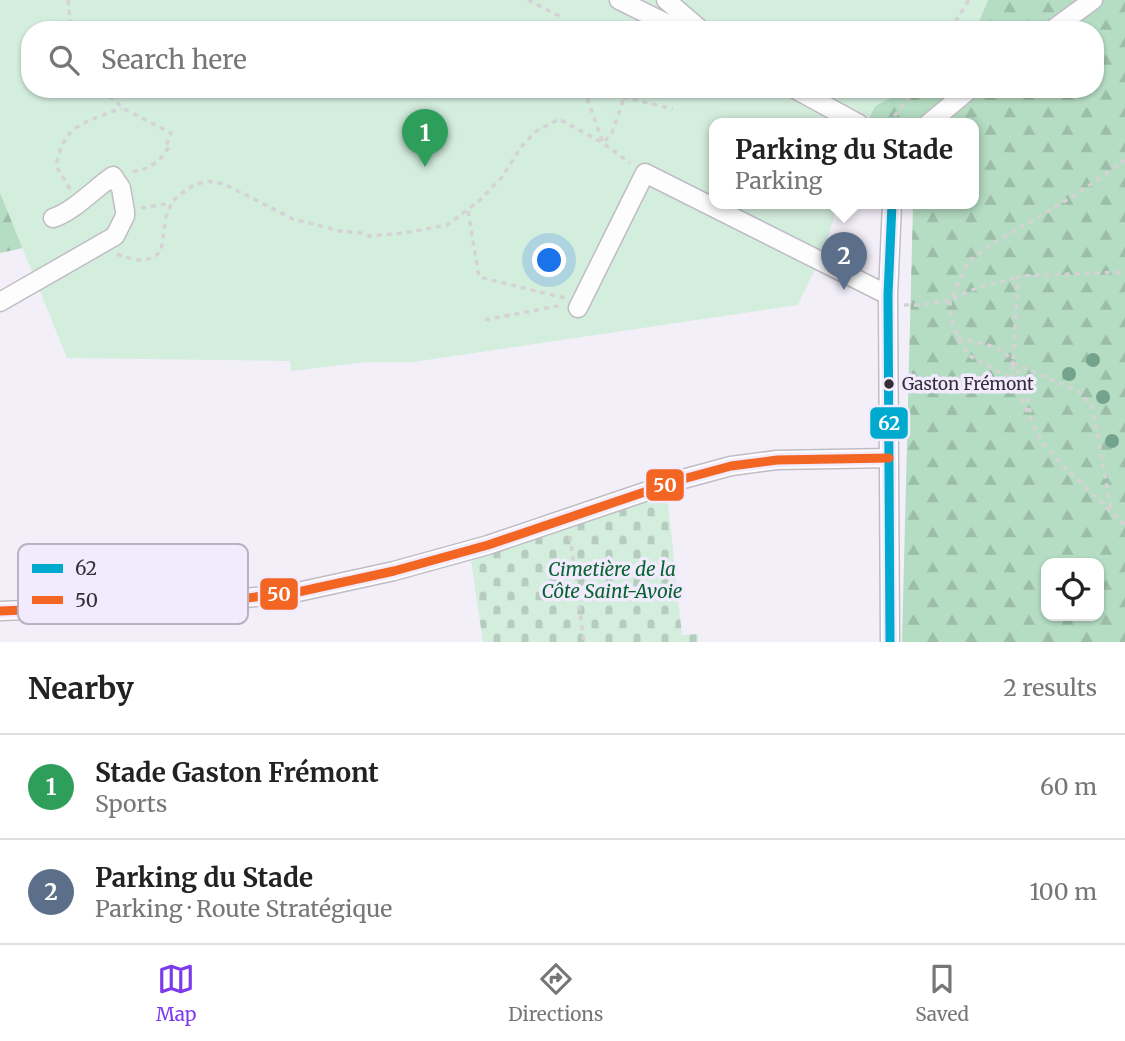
<!DOCTYPE html>
<meta charset="utf-8">
<style>
:root{--surface:#fff;--page:#f2f2f2;--text:#222;--muted:#767676;--line:#e0e0e0;--accent:#7c3aed}
body{margin:0;font-family:Merriweather,serif;background:var(--page);color:var(--text)}
.controls{position:absolute;right:21px;bottom:21px;display:grid;overflow:hidden;border-radius:14px;box-shadow:0 2px 5px #0004}
.controls button{width:63px;height:63px;display:grid;place-items:center;padding:0;border:0;border-bottom:2px solid var(--line);background:var(--surface);color:var(--text);font:35px sans-serif}
.you{position:absolute;left:550px;top:261px;width:24px;height:24px;margin:-18px;border:5px solid #fff;border-radius:50%;background:#1a73e8;box-shadow:0 0 0 10px #1a73e833}
.badge{display:grid;place-items:center;width:46px;height:46px;border-radius:50%;background:var(--accent);color:#fff;font-size:23px;font-weight:700}
.pin{position:absolute;translate:-50% -58px;filter:drop-shadow(0 2px 4px #0008)}
.pin::after{content:'';position:absolute;top:37px;width:24px;height:21px;background:inherit;clip-path:polygon(0 0,100% 0,50% 100%)}
.popup{position:absolute;left:709px;top:118px;width:270px;height:91px;box-sizing:border-box;display:grid;place-content:center;border-radius:14px;background:var(--surface);filter:drop-shadow(0 2px 5px #0005);font-size:23px;white-space:nowrap;color:var(--muted)}
.popup b{font-size:26px;color:var(--text)}
.popup::after{content:'';position:absolute;left:50%;top:100%;margin-left:-14px;border:14px solid transparent;border-top-color:var(--surface)}
.list{margin:0;padding:0;list-style:none}
h2{display:flex;justify-content:space-between;align-items:center;height:91px;margin:0;padding:0 28px;font-size:30px}
h2 small{font-size:23px;font-weight:400;color:var(--muted)}
.list li{display:grid;grid-template-columns:46px 1fr auto;gap:21px;align-items:center;box-sizing:border-box;height:105px;padding:0 28px;border-top:2px solid var(--line)}
.list b{display:block;font-size:26px;white-space:nowrap}
.list p{margin:0;font-size:23px;white-space:nowrap;color:var(--muted)}
.list em{font-size:23px;font-style:normal;color:var(--muted)}
.icon{flex:none;width:38px;height:38px;fill:none;stroke:currentColor;stroke-width:2;stroke-linecap:round;stroke-linejoin:round}
.map{position:relative;flex:none;width:1125px;height:642px;overflow:hidden}
.search{position:absolute;background:var(--surface);box-shadow:0 2px 5px #0004;left:21px;right:21px;top:21px;height:77px;display:flex;align-items:center;gap:18px;box-sizing:border-box;padding:0 24px;border-radius:28px;color:var(--muted);font-size:26px}
.sheet{height:301px;background:var(--surface)}
nav{display:flex;justify-content:space-around;align-items:center;box-sizing:border-box;height:98px;border-top:2px solid var(--line);background:var(--surface);font-size:19px;color:var(--muted)}
nav a{display:grid;justify-items:center;gap:4px}
nav .on{color:var(--accent)}
.map>svg:first-child{display:block}
.forest{fill:url(#forest-firs);fill-rule:evenodd}
.cemetery{fill:url(#cemetery-stones)}
.garden{fill:#d4eede}
.lines{fill:none;stroke-linecap:round;stroke-linejoin:round}
.minor-casing{stroke:#bfbcc4;stroke-width:21}
.path{stroke:#d4d2d5;stroke-width:3.5;stroke-dasharray:5 5;stroke-linecap:butt}
.minor{stroke:#fdfdfe;stroke-width:18}
.bus-1-casing{stroke:#f2ebfd;stroke-width:14}
.bus-2-casing{stroke:#f2ebfd;stroke-width:14}
.bus-1{stroke:#00a9ce;stroke-width:9}
.bus-2{stroke:#f26522;stroke-width:9}
.tree{fill:#73a38c}
.bus-dot{fill:#322f36;stroke:#f2ebfd;stroke-width:2.5}
.labels{text-anchor:middle;dominant-baseline:central;stroke-width:7;stroke-linejoin:round;paint-order:stroke}
.bus-label{font-size:17px;fill:#322f36;stroke:#f2ebfd;text-anchor:start}
.park-label{font-size:19px;font-style:italic;fill:#0a6432;stroke:#f2ebfd}
.key{fill:#f2ebfd;stroke:#b8b3c1;stroke-width:2}
.key-label{font-size:19px;fill:#322f36}
.line-badge{stroke:#f2ebfd;stroke-width:2.5}
.badge-label{font-size:19px;text-anchor:middle;font-weight:bold;fill:#fff}
</style>
<div class="map">
<svg width="1125" height="642" viewBox="0 0 1125 642">
<defs>
<pattern id="forest-firs" width="22" height="20" patternUnits="userSpaceOnUse" patternTransform="scale(1.75)"><rect width="22" height="20" fill="#b5ddc3"/><path d="M5 1l3.5 6h-7zM16 11l3.5 6h-7z" fill="#9cbea8"/></pattern>
<pattern id="cemetery-stones" width="16" height="16" patternUnits="userSpaceOnUse" patternTransform="scale(1.75)"><rect width="16" height="16" fill="#d4eede"/><path d="M2 7V4a2 2 0 0 1 4 0v3zM10 15v-3a2 2 0 0 1 4 0v3z" fill="#b6ccbf"/></pattern>
</defs>
<rect width="100%" height="100%" fill="#f3eff9"/>
<path class="forest" d="M988 0H1125V642H902L913 204H973V124H866L875 106 907 89H1095V30H975ZM1046 563H1099V616H1046Z
M0 108 46 243 0 253Z"/>
<path class="cemetery" d="M667 494 682 635 698 634V642H483L471 561Z"/>
<path class="garden" d="M0 0H988L975 30H30V89H907L875 106 866 124H714V204H838L823 253 798 305 413 362H368L291 371 290 361 67 358 0 193Z"/>
<g class="lines">
<defs>
<path id="minor" d="M619 0 680 30
M666 0 701 30
M1052 30 1093 0
M795 89 859 124
M928 124 970 89
M0 302 115 236 125 216V211L121 188 113 176C94 189 74 211 53 218
M578 308 645 173 888 295
M0 611 204 603 298 592 394 571 488 545 683 479 731 466 777 460 889 458
M890 642 888 295 892 204"/>
</defs>
<use href="#minor" class="minor-casing"/>
<path class="path" d="M68 0 71 30
M528 0 559 16 563 30
M950 30 969 0
M102 89 124 109 171 133 167 143 170 144C163 160 150 169 132 172
M584 89 603 143 612 133 627 89
M623 97 673 109
M888 124 916 89
M894 124 912 118
M1125 160 1080 192 988 247 969 261 950 300 951 318 958 338 968 355 1012 379 1041 441 1060 463 1125 525
M70 189 56 166C63 134 71 127 101 116 108 113 114 110 122 109
M141 208 171 203
M468 211 479 277 565 298
M117 254C133 260 148 265 161 251L166 217 172 202 179 195 194 185 207 181 224 184 293 219 340 231 361 233 370 236 404 233 447 225 480 200 502 177 521 147 535 132 559 119 603 143 630 163
M904 305H921L950 300 979 287 1018 277
M485 320 562 305
M958 338C971 342 991 344 1002 351 1022 366 1026 396 1032 418
M1013 363 1078 391 1092 406 1112 513
M1012 379 1018 276 1125 272
M570 536 584 642"/>
<use href="#minor" class="minor"/>
<defs>
<path id="bus-1" d="M890 642 888 295 892 204"/>
<path id="bus-2" d="M0 611 204 603 298 592 394 571 488 545 683 479 731 466 777 460 889 458"/>
</defs>
<use href="#bus-1" class="bus-1-casing"/>
<use href="#bus-2" class="bus-2-casing"/>
<use href="#bus-1" class="bus-1"/>
<use href="#bus-2" class="bus-2"/>
</g>
<g class="tree">
<circle cx="1093" cy="360" r="7"/>
<circle cx="1069" cy="374" r="7"/>
<circle cx="1103" cy="397" r="7"/>
<circle cx="1112" cy="441" r="7"/>
</g>
<circle class="bus-dot" cx="889" cy="384" r="6"/>
<g class="labels">
<g class="bus-label">
<text x="902" y="384">Gaston Frémont</text>
</g>
<g class="park-label">
<text x="612" y="569">Cimetière de la<tspan x="612" dy="22">Côte Saint-Avoie</tspan></text>
</g>
</g>
<rect x="18" y="544" width="230" height="80" rx="10" class="key"/>
<rect x="32" y="564" width="31" height="9" fill="#00a9ce"/>
<rect x="32" y="596" width="31" height="8" fill="#f26522"/>
<g class="key-label">
<text x="75" y="575">62</text>
<text x="75" y="607">50</text>
</g>
<g class="line-badge">
<rect x="869" y="406" width="40" height="34" rx="7" fill="#00a9ce"/>
<rect x="645" y="468" width="40" height="34" rx="7" fill="#f26522"/>
<rect x="259" y="577" width="40" height="34" rx="7" fill="#f26522"/>
</g>
<g class="badge-label">
<text x="889" y="430">62</text>
<text x="665" y="492">50</text>
<text x="279" y="601">50</text>
</g>
</svg>
<div class="controls">
<button><svg class="icon" aria-label="locate" viewBox="0 0 24 24"><circle cx="12" cy="12" r="6"/><path d="M12 2v4M12 18v4M2 12h4M18 12h4"/></svg></button>
</div>
<div class="you"></div>
<div class="pin badge" style="left:425px;top:167px;background:#2e9e5b">1</div>
<div class="pin badge" style="left:844px;top:290px;background:#5c6f8a">2</div>
<div class="popup"><b>Parking du Stade</b>Parking</div>
<div class="search"><svg class="icon" aria-label="search" viewBox="0 0 24 24"><circle cx="10" cy="10" r="6"/><path d="M15 15l6 6"/></svg>Search here</div>
</div>
<section class="sheet">
<h2>Nearby<small>2 results</small></h2>
<ul class="list">
<li><span class="badge" style="background:#2e9e5b">1</span><div><b>Stade Gaston Frémont</b><p>Sports</p></div><em>60 m</em></li>
<li><span class="badge" style="background:#5c6f8a">2</span><div><b>Parking du Stade</b><p>Parking · Route Stratégique</p></div><em>100 m</em></li>
</ul>
</section>
<nav>
<a class="on"><svg class="icon" aria-label="map" viewBox="0 0 24 24"><path d="M3 6l6-2 6 2 6-2v14l-6 2-6-2-6 2zM9 4v14M15 6v14"/></svg>Map</a>
<a><svg class="icon" aria-label="directions" viewBox="0 0 24 24"><path d="M12 3l9 9-9 9-9-9zM9 14v-3h6M13 9l2 2-2 2"/></svg>Directions</a>
<a><svg class="icon" aria-label="saved" viewBox="0 0 24 24"><path d="M7 4h10v16l-5-4-5 4z"/></svg>Saved</a>
</nav>
